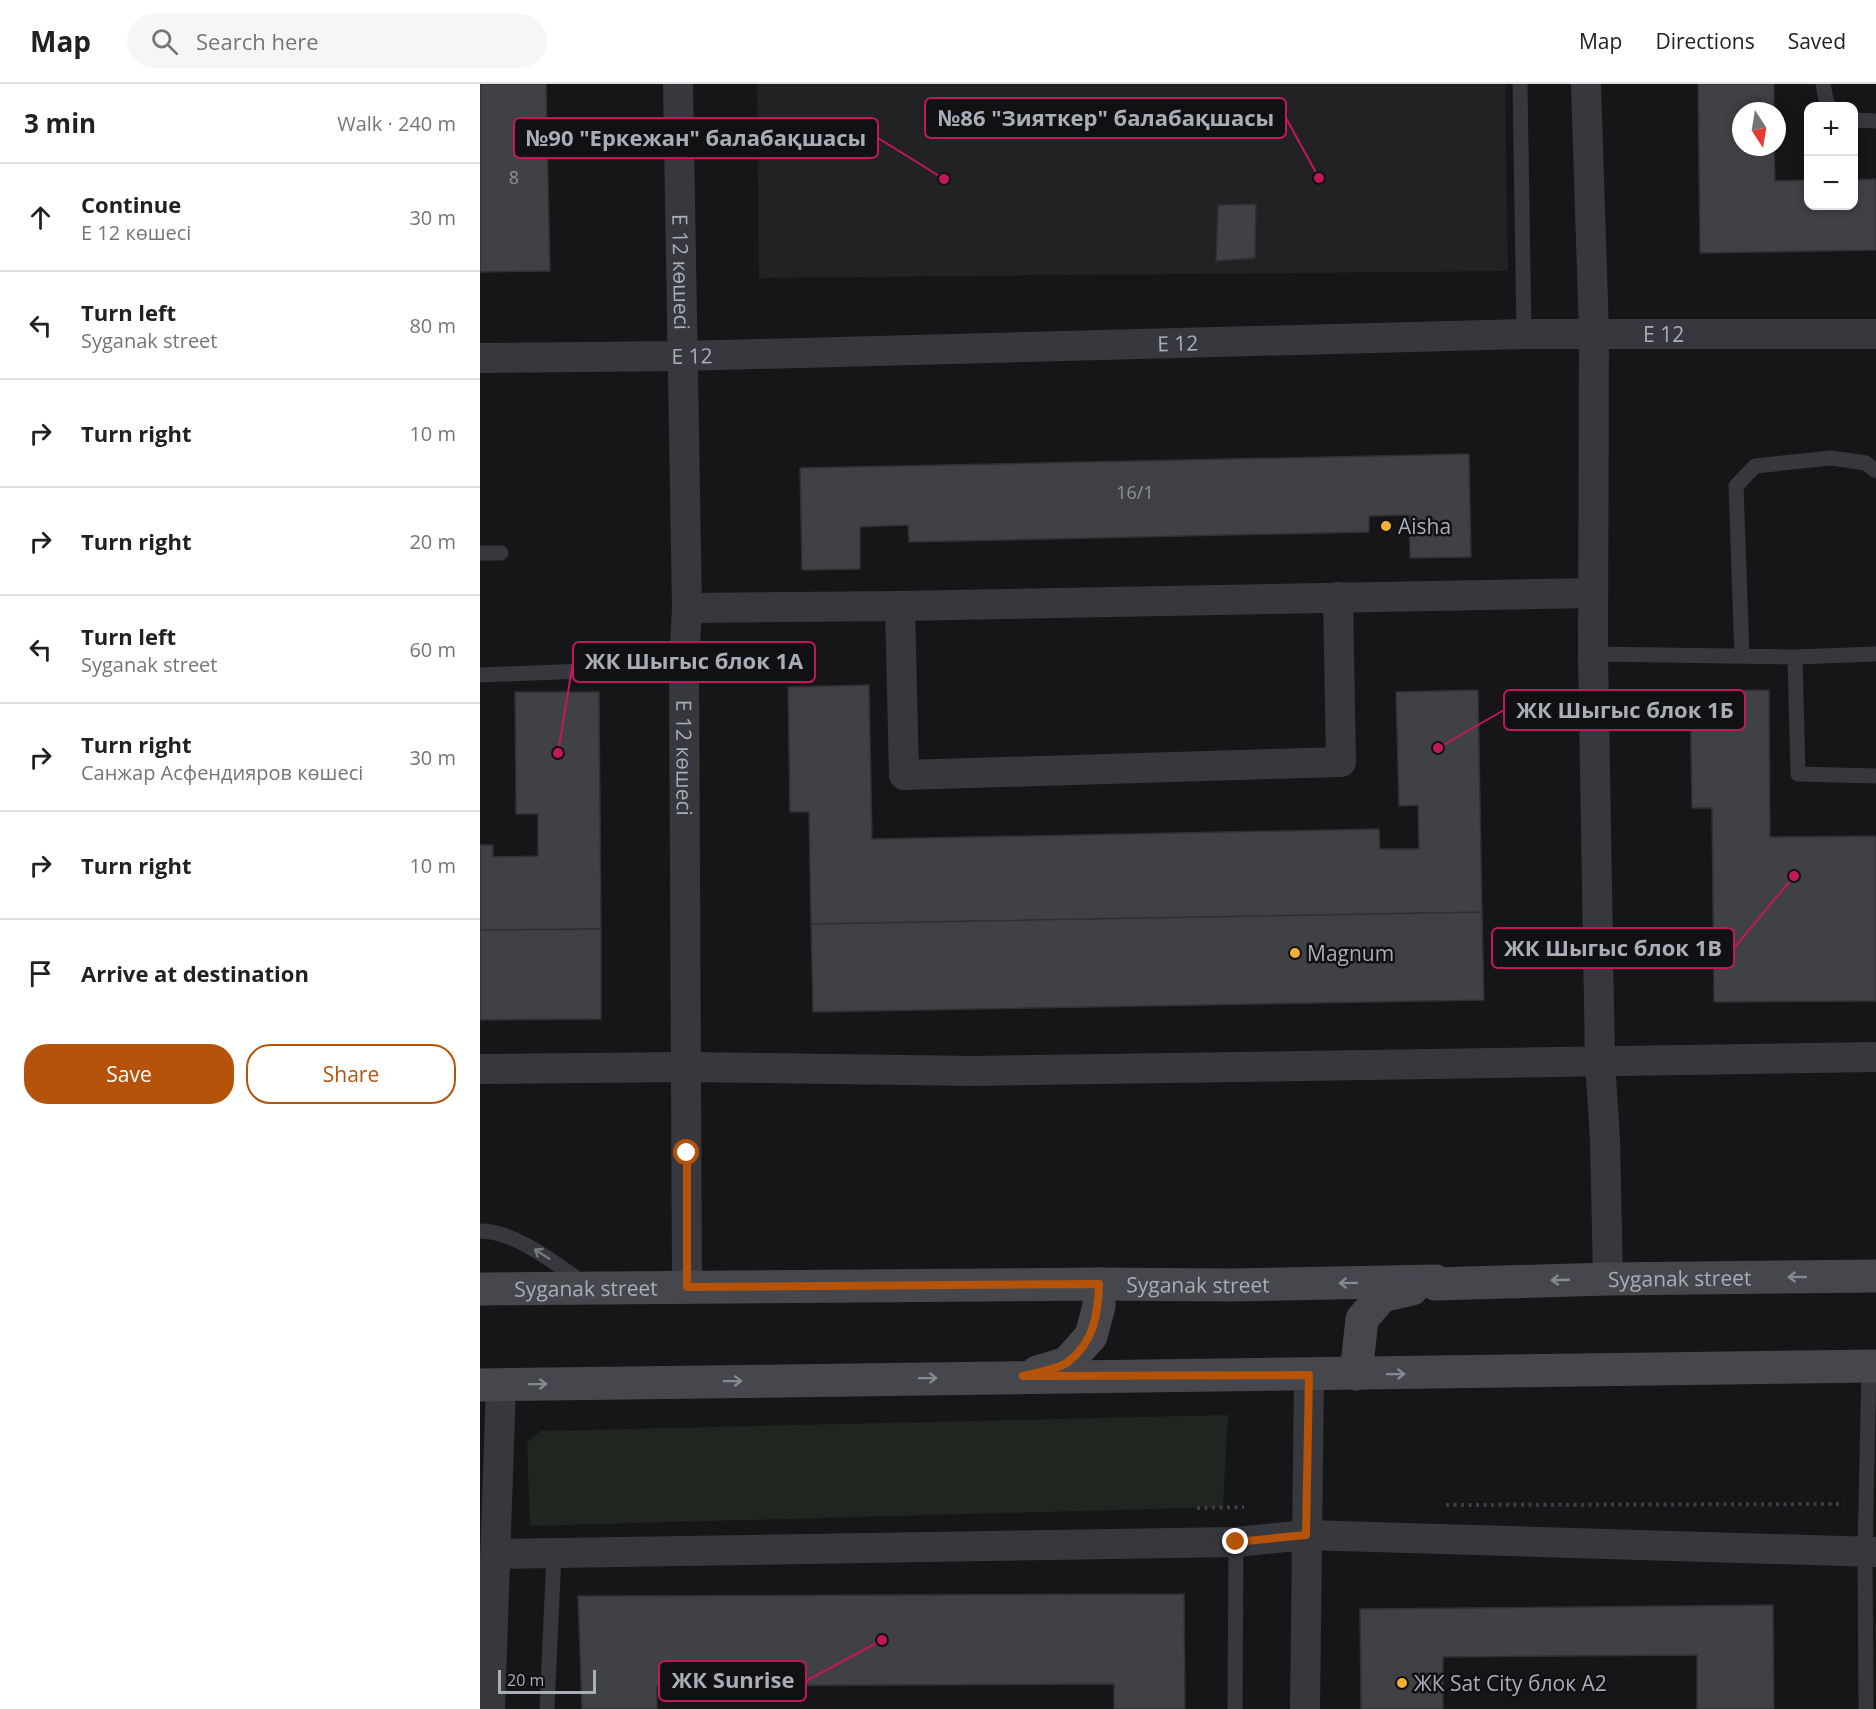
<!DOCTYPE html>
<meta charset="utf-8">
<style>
:root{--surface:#fff;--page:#f6f6f6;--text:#202124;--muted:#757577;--line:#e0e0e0;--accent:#b45309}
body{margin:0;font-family:"Open Sans",sans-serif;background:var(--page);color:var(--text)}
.controls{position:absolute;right:18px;top:18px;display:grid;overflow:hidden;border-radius:12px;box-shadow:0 3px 9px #0003}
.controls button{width:54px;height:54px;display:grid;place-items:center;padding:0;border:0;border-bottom:2px solid var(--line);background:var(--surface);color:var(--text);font:30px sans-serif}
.compass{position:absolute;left:1252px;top:18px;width:54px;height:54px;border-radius:50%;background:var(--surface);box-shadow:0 3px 9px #0003;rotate:168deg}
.scale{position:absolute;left:18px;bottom:15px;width:98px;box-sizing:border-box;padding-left:6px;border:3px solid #a8adb8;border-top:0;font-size:16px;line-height:21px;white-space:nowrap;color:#a8adb8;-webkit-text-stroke:4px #111113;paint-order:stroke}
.stop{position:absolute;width:18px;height:18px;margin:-14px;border:4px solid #b45309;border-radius:50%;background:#fff}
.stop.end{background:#b45309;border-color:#fff;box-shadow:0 2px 6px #0008}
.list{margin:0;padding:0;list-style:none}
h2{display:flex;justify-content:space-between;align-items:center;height:78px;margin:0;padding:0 24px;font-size:26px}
h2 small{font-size:20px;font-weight:400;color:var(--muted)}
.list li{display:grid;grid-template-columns:39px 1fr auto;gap:18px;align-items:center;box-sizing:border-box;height:108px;padding:0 24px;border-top:2px solid var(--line)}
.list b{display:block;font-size:22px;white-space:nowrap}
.list p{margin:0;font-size:20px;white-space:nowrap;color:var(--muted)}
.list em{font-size:20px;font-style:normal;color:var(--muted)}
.actions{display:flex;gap:12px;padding:18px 24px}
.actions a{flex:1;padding:14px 0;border:2px solid var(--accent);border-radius:24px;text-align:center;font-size:21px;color:var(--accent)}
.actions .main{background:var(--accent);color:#fff}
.icon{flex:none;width:33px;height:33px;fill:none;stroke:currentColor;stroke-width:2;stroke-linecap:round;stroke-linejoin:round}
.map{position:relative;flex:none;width:1396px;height:1625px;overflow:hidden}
header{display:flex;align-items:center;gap:36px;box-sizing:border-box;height:84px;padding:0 30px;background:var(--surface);border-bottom:2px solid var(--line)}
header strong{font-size:28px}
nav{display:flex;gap:33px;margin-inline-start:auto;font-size:21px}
.search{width:420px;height:54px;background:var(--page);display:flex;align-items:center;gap:15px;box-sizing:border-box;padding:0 21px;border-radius:33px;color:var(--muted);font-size:22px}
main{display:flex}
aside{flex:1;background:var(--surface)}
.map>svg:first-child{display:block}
.built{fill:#222225}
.green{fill:#1e261f}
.building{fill:#404145;stroke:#303034;stroke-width:1.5}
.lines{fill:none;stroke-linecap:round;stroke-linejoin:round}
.path{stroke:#3d3f44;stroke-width:4;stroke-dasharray:3 4.5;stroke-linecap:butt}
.lane{stroke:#37383d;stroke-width:15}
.street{stroke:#37383d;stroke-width:30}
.secondary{stroke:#45474d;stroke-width:33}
.oneway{stroke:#757881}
.oneway2{stroke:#858993}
.route{stroke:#b45309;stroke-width:8}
.poi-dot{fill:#f2b134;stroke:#111113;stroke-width:2}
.labels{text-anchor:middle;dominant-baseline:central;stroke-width:5;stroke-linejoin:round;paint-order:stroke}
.number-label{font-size:18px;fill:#8e929b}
.street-label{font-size:21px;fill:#a8adb8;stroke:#111113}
.poi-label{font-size:21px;fill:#a8adb8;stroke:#111113;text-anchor:start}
.leader{fill:none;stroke:#c2185b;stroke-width:2}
.callout-dot{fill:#c2185b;stroke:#111113;stroke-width:2}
.callout{fill:#111113;stroke:#c2185b;stroke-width:2}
.callout-label{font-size:22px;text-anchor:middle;font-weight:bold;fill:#a8adb8}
</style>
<header>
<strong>Map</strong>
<div class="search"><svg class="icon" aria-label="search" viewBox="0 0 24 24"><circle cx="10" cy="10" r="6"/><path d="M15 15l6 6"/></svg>Search here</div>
<nav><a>Map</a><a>Directions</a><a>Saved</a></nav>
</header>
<main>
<aside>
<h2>3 min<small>Walk · 240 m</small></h2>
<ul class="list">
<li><svg class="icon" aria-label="ahead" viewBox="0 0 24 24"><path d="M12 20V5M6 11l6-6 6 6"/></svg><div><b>Continue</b><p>Е 12 көшесі</p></div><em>30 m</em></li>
<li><svg class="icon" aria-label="left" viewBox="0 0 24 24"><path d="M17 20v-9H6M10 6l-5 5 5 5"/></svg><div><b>Turn left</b><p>Syganak street</p></div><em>80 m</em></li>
<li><svg class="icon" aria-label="right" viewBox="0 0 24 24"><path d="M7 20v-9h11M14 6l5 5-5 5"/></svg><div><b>Turn right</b></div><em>10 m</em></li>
<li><svg class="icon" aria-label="right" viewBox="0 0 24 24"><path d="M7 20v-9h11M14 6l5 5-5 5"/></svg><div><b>Turn right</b></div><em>20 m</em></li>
<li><svg class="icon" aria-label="left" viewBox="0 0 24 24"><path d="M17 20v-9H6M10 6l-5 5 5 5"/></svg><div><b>Turn left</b><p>Syganak street</p></div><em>60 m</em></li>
<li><svg class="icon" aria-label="right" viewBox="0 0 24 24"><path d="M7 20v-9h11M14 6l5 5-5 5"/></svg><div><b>Turn right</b><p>Санжар Асфендияров көшесі</p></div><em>30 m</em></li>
<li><svg class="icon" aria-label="right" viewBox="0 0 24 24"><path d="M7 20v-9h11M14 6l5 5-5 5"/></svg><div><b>Turn right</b></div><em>10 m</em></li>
<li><svg class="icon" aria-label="arrive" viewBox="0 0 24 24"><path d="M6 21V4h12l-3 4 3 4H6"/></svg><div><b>Arrive at destination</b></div></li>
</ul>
<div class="actions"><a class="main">Save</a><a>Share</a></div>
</aside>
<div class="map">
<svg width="1396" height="1625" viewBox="0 0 1396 1625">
<rect width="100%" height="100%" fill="#161618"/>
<path class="built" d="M277 0H1025L1028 187 279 194Z"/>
<path class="green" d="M748 1331 743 1423 50 1442 47 1359 60 1347Z"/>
<path class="building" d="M0 0H66L70 187 0 188Z
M1218 0H1294V27H1261V63H1294L1295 97 1328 96V122H1374V96L1396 95V166L1220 169Z
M776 120 775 174 736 177 738 121Z
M989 370 991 473 930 474 929 431 889 432V448L429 458 428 441 380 443V485L322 486 320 384Z
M389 601 392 755 899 745 900 765H939L938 721 919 722 916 608 998 606 1002 828 331 840 329 728H310L308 603Z
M1289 606 1290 753 1396 752V917L1234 918 1232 724H1212L1210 607Z
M35 608H119L121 845 0 846V761H13V773L58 772V730H36Z
M1002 828 1004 916 333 928 331 840Z
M121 845V935L0 936V846Z
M704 1510 705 1625H634V1600L177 1602V1625H102L98 1512Z
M1293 1521 1294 1625H1217V1571L963 1573V1625H881L880 1525Z"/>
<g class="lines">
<path class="path" d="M966 1421 1364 1420
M717 1424 764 1423"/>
<path class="lane" d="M1040 0 1044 250
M1343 0 1347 21 1349 22
M1374 36 1396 37
M0 469H21
M1113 570 1315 573 1318 690 1396 692
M1262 572 1256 402 1275 382 1351 374 1386 379 1396 387
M1315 573 1396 570
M0 591 204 583
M0 1147C35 1147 75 1179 103 1199
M67 1625 74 1469
M755 1625 756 1458
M1386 1625 1385 1468 1389 1282"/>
<g class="street">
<path id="s1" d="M198 0 207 524 204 583 207 1203"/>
<path d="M1106 0 1114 250 1113 570 1120 978 1125 1055 1128 1195"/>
<path id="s2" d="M0 274 202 272 1044 250H1396"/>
<path d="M420 522 424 691 861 678 858 513"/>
<path d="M207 524 420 522 1113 509"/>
<path d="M0 985 206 983 495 987 1396 973"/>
<path d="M15 1470 756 1458 826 1451 1396 1468"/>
<path d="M10 1625 21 1301"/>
<path d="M825 1625 829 1291"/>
</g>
<g class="secondary">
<path id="s3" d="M0 1205 619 1200 751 1201 956 1197 955 1200 1128 1195 1396 1192"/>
<path d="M557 1288 587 1279 611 1252 619 1222V1200"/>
<path d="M876 1290 882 1235 902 1212 932 1205"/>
<path d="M0 1301 1396 1282"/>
</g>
</g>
<defs><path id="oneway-shaft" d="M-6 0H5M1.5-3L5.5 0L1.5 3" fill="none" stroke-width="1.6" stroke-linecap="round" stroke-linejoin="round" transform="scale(1.5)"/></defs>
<use class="oneway" href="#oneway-shaft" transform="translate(62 1170) rotate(-147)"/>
<g class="oneway2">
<use href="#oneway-shaft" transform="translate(1317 1193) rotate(180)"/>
<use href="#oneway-shaft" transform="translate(1080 1196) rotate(178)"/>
<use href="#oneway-shaft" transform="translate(868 1199) rotate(179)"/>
<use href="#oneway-shaft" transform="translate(916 1290) rotate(-1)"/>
<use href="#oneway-shaft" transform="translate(448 1294) rotate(-1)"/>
<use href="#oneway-shaft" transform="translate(253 1297) rotate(-1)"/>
<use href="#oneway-shaft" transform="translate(58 1300) rotate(-1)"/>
</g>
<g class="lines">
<path class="route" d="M207 1069V1203L619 1200C618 1230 614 1258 588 1278 579 1285 555 1289 543 1292L829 1291 826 1451 756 1458"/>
</g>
<g class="poi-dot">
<circle cx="906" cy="442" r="6"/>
<circle cx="815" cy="869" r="6"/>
<circle cx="922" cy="1599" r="6"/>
</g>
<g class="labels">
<g class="number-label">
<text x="34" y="93">8</text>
<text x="655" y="408">16/1</text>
</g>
<g class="street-label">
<text stroke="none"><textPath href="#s1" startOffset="188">Е 12 көшесі</textPath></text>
<text stroke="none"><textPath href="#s2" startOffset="1184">E 12</textPath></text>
<text stroke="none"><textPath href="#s2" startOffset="698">E 12</textPath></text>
<text stroke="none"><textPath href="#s2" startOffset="212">E 12</textPath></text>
<text stroke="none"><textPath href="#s1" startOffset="674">Е 12 көшесі</textPath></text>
<text stroke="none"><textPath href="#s3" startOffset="1204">Syganak street</textPath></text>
<text stroke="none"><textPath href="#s3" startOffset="718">Syganak street</textPath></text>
<text stroke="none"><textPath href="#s3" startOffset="106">Syganak street</textPath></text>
</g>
<g class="poi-label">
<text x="918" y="442">Aisha</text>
<text x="827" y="869">Magnum</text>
<text x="934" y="1599">ЖК Sat City блок A2</text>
</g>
</g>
<path class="leader" d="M839 94L806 34M464 95L398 54M78 669L93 578M958 664L1024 626M1314 792L1254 864M402 1556L326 1597"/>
<g class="callout-dot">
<circle cx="839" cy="94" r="6"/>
<circle cx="464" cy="95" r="6"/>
<circle cx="78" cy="669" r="6"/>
<circle cx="958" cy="664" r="6"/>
<circle cx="1314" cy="792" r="6"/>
<circle cx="402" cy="1556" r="6"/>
</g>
<g class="callout">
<rect x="445" y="14" width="361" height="40" rx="6"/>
<rect x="34" y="34" width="364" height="40" rx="6"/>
<rect x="93" y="558" width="242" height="40" rx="6"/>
<rect x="1024" y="606" width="241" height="40" rx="6"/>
<rect x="1012" y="844" width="242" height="40" rx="6"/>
<rect x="179" y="1577" width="147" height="40" rx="6"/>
</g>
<g class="callout-label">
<text x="626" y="42">№86 "Зияткер" балабақшасы</text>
<text x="216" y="62">№90 "Еркежан" балабақшасы</text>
<text x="214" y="585">ЖК Шыгыс блок 1А</text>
<text x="1145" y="634">ЖК Шыгыс блок 1Б</text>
<text x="1133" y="872">ЖК Шыгыс блок 1В</text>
<text x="253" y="1604">ЖК Sunrise</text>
</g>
</svg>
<div class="controls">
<button>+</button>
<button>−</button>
</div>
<svg class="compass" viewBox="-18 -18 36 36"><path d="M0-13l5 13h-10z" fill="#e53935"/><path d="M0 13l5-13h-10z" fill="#757577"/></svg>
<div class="scale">20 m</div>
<div class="stop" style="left:207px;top:1069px"></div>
<div class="stop end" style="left:756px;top:1458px"></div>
</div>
</main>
